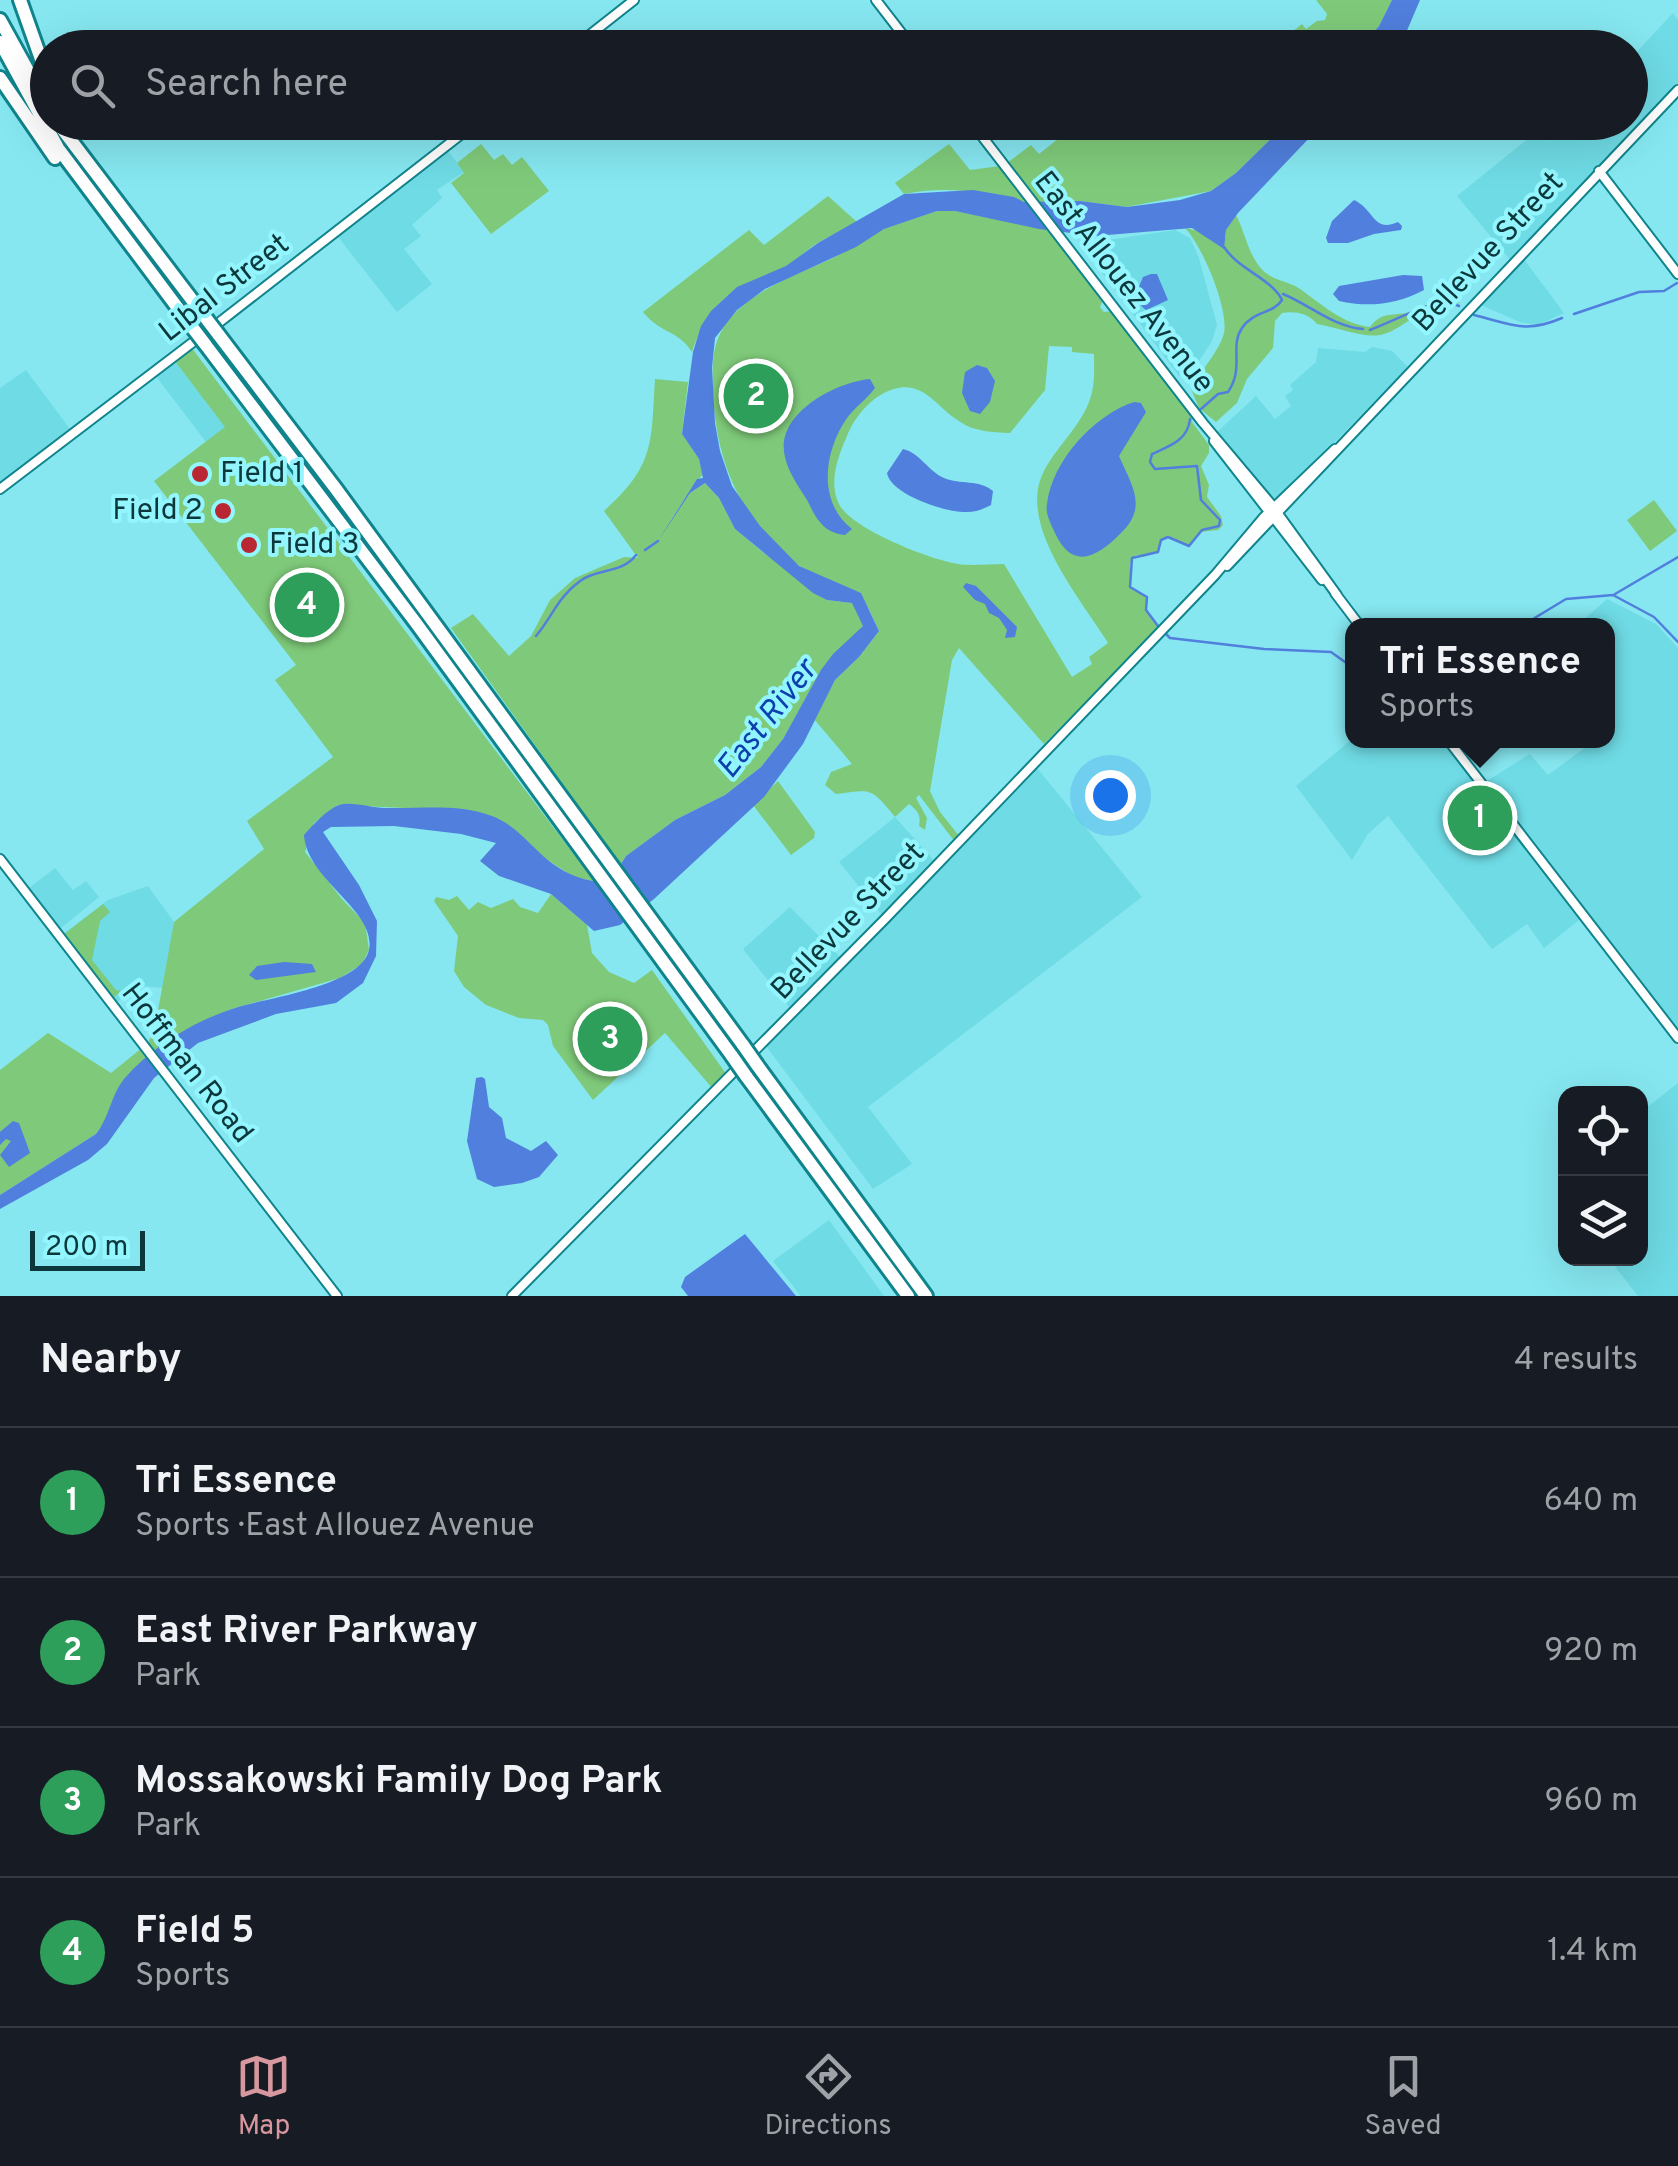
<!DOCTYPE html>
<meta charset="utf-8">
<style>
:root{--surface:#171b24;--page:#20242c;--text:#f1f3f6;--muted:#9ea1a6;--line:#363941;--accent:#d7979e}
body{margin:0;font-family:Overpass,sans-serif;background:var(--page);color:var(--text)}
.controls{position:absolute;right:30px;bottom:30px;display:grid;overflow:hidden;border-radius:20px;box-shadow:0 10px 40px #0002}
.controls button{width:90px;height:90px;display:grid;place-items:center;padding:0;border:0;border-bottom:2px solid var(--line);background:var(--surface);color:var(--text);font:50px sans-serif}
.scale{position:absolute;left:30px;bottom:25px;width:115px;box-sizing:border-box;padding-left:10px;border:5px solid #0c383b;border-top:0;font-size:28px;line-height:35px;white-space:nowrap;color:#0c383b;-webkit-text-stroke:8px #93f5fd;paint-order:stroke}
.you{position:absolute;left:1110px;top:795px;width:35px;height:35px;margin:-25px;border:8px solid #fff;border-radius:50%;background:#1a73e8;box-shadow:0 0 0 15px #1a73e833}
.badge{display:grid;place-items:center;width:65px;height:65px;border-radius:50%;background:var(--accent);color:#fff;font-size:32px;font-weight:700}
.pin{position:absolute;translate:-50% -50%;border:5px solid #fff;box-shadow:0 2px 10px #0006}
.popup{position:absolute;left:1345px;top:618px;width:270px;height:130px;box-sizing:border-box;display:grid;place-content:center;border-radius:20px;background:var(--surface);filter:drop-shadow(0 2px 8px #0005);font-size:32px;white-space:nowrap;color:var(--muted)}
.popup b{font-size:38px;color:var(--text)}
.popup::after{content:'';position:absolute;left:50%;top:100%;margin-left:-20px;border:20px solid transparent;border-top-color:var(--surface)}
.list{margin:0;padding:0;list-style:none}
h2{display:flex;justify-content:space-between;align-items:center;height:130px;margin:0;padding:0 40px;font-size:42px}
h2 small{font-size:32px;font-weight:400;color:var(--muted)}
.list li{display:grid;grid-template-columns:65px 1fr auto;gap:30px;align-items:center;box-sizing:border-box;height:150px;padding:0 40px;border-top:2px solid var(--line)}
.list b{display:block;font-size:38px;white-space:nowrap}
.list p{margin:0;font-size:32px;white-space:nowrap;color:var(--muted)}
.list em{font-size:32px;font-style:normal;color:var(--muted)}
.icon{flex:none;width:55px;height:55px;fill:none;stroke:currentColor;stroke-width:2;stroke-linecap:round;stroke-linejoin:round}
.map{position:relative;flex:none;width:1678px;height:1296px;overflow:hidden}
.search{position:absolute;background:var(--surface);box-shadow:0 10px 40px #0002;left:30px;right:30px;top:30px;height:110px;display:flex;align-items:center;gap:25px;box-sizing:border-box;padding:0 35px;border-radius:55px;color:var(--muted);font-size:38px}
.sheet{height:730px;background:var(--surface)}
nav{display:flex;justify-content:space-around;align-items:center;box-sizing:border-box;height:140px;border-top:2px solid var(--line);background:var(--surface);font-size:28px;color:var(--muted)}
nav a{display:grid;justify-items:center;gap:5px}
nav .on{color:var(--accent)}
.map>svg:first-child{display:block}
.built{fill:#6fdbe5}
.green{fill:#7fca7a;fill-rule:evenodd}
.water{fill:#507fdd}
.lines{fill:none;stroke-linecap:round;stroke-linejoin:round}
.stream{stroke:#507fdd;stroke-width:2.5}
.tertiary-casing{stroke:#10848c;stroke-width:12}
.motorway-casing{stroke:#10848c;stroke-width:18}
.tertiary{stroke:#fff;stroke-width:8}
.motorway{stroke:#fff;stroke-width:12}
.motorway-bridge-casing{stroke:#10848c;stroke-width:18;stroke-linecap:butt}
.motorway-bridge{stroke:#fff;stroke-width:12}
.poi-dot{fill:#b82732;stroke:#93f5fd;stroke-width:4}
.labels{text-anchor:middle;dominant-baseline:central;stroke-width:8;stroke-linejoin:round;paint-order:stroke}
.street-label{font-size:30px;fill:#0c383b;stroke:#93f5fd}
.poi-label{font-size:30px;fill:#0c383b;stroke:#93f5fd;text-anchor:start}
.water-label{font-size:32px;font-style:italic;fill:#0d3fad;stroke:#93f5fd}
</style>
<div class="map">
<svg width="1678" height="1296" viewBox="0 0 1678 1296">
<rect width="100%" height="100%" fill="#86e7f0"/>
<path class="built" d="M1673 13 1678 20V99L1674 95 1520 254 1564 313 1538 325 1520 322 1474 302 1512 262 1457 196 1540 129 1551 141 1569 123 1630 122 1631 58Z
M445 147 464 172 437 190 442 198 412 225 421 236 404 249 432 284 397 312 335 233Z
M1175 230 1190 238 1199 258 1217 325 1212 341 1197 364 1179 376 1096 265 1099 249 1108 240Z
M1372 347 1392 351 1408 367 1280 498H1269L1217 432 1256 396 1275 419 1291 406 1285 396 1293 390 1290 385 1316 362 1318 348 1365 352Z
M174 360 226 427 206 442 155 375Z
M26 370 70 429 0 484V388Z
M1607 599 1656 624 1678 648V1038L1583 917 1544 948 1527 924 1492 949 1388 816 1368 834 1352 860 1296 786 1352 739 1448 741 1482 784 1530 754 1548 775 1594 741 1608 740V626L1578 625Z
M1033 763 1142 897 868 1107 912 1164 873 1189 763 1042 793 1012 743 949 790 907 843 960 885 919 839 862 895 817 937 864Z
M55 868 73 890 86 881 99 897 61 928 55 927 28 889Z
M148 886 174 922 163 988 133 985 132 990 115 1004 63 934 108 900Z
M1678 1083V1296H1638L1609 1259 1640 1258 1641 1112Z
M829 1220 884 1296H801L773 1261Z"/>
<path class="green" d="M1316 0H1392L1379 26 1361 47 1280 46 1278 43 1302 24 1306 29 1317 21 1325 20 1327 14Z
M1061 123H1111L1156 136 1177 123 1187 136 1200 126 1213 132 1215 123H1287L1236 173 1211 191 1126 207 1080 201 1038 202 1007 163 1031 145 1039 154 1063 135 1057 126Z
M481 144 494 160 503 154 512 165 522 157 549 191 491 234 451 183 464 173 457 163Z
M949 144 970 170 1000 166 1028 203C988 192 946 185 904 194L895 183Z
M828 196 857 222C844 230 829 236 816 244 805 251 796 261 785 267 734 294 713 291 692 352 677 329 662 335 643 312L749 230 764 245Z
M937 211H955L1047 229 1103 300 1100 307 1104 312 1112 311 1193 416 1192 422 1209 445V453L1201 466 1209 485 1207 497 1221 516 1223 525 1218 530 1200 532 1189 546 1168 537 1162 540 1158 552 1142 557 1136 555 1130 563V587L1147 597 1146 610 1160 628 1044 744 959 648 952 660 930 791 940 812 960 837 955 842 919 795 916 798 927 818 925 830 919 826C921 815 918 811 909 804L895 817C870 786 871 790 836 794L825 785 831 772 852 764 814 719 835 680 859 657 879 631 868 607 863 626 815 682 783 739 761 767 725 795 675 820 626 856 621 864 593 881 574 877 471 811 338 805 314 823 305 852 342 899 365 923 369 950 362 964 340 978 232 1009 166 1041 111 1105 104 1123 96 1134 0 1195V1070L48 1033 111 1073 148 1043 155 1027 174 922 264 849 247 821 333 757 275 680 296 665 154 481 225 427 174 360 191 347 581 864 606 844 451 628 473 614 509 656 531 636 550 600 575 578 624 557 638 558 604 511C655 465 651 444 655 379L688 382 682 434 699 459 703 475 697 480 668 524 690 493 705 483 719 498 735 529 765 554 827 600 852 603 861 593C841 585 815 578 798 565 741 520 716 463 713 392 712 357 712 334 739 309 765 285 801 273 833 258 851 249 868 236 886 228 903 222 920 217 937 211ZM1049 346 1072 347V352L1094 354C1094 366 1095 380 1092 392 1085 423 1058 444 1044 471 1016 524 1081 599 1108 643L1089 657 1092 664 1072 677 1004 564C989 564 972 566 958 564 931 560 848 528 838 502 829 480 838 457 847 436 854 417 874 394 894 389 924 380 937 408 959 421 974 432 992 432 1010 433L1045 390Z
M1236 215C1245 232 1247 250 1259 266 1270 281 1287 280 1300 289 1321 304 1343 324 1370 327 1381 312 1390 316 1406 313 1426 309 1439 291 1460 302L1455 307C1425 298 1406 330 1380 335 1362 338 1336 327 1317 324 1308 313 1295 311 1282 313L1275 321 1273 348 1247 379 1237 403 1216 422 1199 408 1191 389C1199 373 1220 350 1224 333 1229 309 1202 245 1185 228L1226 237V230Z
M1654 500 1677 531 1650 551 1627 520Z
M778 781 815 832 814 838 791 855 753 805Z
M551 894 587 925 592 953 609 972 634 983 652 970 727 1075 713 1089 665 1033 593 1100 553 1046 548 1025 543 1020 519 1018 486 1005 464 987 454 971 458 936 434 901 436 897 449 900 457 896 469 910 478 902 491 908 513 899 520 907 538 913Z
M103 904 110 912 100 921 92 960 116 990 121 991 113 998 63 935Z"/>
<path class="water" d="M1392 0H1420L1400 47H1361L1379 26Z
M1287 123H1329L1313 134 1238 213 1226 230 1224 249 1192 228 1095 236 1039 229 955 211H937L884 229 856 247 765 289 737 310 715 338 712 368 715 423 720 451 732 486 760 526 799 566 861 593 879 631 859 657 835 680 803 744 764 797 654 899 620 925 594 931 551 894 499 876 480 861 496 843 461 834 394 826 331 827 323 832 359 885 377 921 376 956 363 983 336 1003 276 1014 198 1043 154 1078 107 1144 88 1160 0 1209V1195L96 1134C109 1118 111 1095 124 1079 151 1048 192 1022 232 1009 263 998 361 987 369 950 377 910 307 881 304 835 313 825 326 810 339 805 352 801 371 808 385 808 419 809 459 803 492 816 531 831 540 871 593 881L621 864 626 856 675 820 725 795 761 767 783 739 821 670 833 654 863 626 852 603 827 600 813 593 735 529 719 498 705 483 690 493 658 541 697 479 703 478 699 459 682 434 693 352 701 326 711 311 737 287 786 266 818 243 904 194 973 190 1014 197 1024 202 1080 201 1127 207 1180 200 1211 191 1236 173Z
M1354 200C1375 210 1373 233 1398 222L1402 226 1401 230 1374 234 1348 243H1328L1326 238 1332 221Z
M1151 274H1157L1168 300 1146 310 1140 305 1138 289 1143 277Z
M1403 275 1422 276 1424 290C1398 304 1369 308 1339 301L1333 294 1339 286Z
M977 365 987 368 995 381 990 402 980 414 970 411 962 393 965 372Z
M870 379 875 388C867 399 855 407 847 418 824 451 817 502 852 529L845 535C823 533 816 518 807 500 799 487 788 472 785 457 774 414 836 382 870 379Z
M1134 402 1141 403 1146 412 1119 456C1132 486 1148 507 1121 533 1098 556 1073 572 1055 533 1051 524 1045 514 1047 504 1052 461 1094 415 1134 402Z
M903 449C920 453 928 471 944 478 960 485 979 479 993 491L991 505C983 509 976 512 967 512 946 513 890 494 887 473Z
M966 583 976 586 1017 627 1015 637 1005 638 1007 630 999 618 989 613 985 604 975 600 963 587Z
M284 962 312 964 316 972 256 980 249 975 257 966Z
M482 1077 485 1079 489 1107 502 1118 506 1138 531 1151 546 1141 558 1155 539 1177 522 1183 494 1187 477 1179 467 1141 476 1078Z
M13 1121 19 1123 30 1153 9 1167 0 1155 11 1141 6 1139 0 1145V1132Z
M745 1234 796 1296H688L681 1287 685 1277Z"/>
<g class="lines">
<path class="stream" d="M1283 294C1310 305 1334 327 1363 329
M1574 314 1639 292 1664 291 1677 283
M1474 315C1511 324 1525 334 1562 318
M1370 330C1383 325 1435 301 1443 301 1450 301 1452 303 1459 306
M1201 409 1218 394 1228 392C1245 367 1229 347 1242 328 1253 311 1273 314 1282 300 1272 279 1238 269 1224 247
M645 550 658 541
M1615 594 1678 557
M1158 626 1146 610 1147 597 1130 587 1132 558 1158 552 1161 540 1168 537 1189 546 1202 530 1219 526 1220 520 1201 500 1197 466 1155 469 1150 462 1152 454C1170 446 1188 440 1190 419
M1484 626 1533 619 1566 599 1613 595 1654 617 1678 642
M1165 633 1170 638 1264 649 1331 652 1352 667
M536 636C552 617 558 597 580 581 597 568 622 574 636 555"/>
<defs>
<path id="tertiary" d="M876 0 913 48
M573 48 634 0
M971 122 1203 423 1271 504 1337 595
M1599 171 1678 274
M212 328 477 122
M1214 441 1322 580
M0 489 201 336
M1227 566 1678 90
M1335 593 1360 626
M1448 740 1678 1038
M0 859 337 1296
M512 1296 885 919 1215 575 1263 518 1335 449"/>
<path id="motorway" d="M20 0 48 79
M0 20 48 107
M0 42 58 148 192 327
M0 78 55 158
M57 122 205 317
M218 334 336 489 743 1045
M205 344 416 623 732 1056
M757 1065 926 1296
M746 1076 908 1296"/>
</defs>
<use href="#tertiary" class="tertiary-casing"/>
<use href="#motorway" class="motorway-casing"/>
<use href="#tertiary" class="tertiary"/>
<use href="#motorway" class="motorway"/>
<defs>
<path id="motorway-bridge" d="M205 317 218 334
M192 327 205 344
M743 1045 757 1065
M732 1056 746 1076"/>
</defs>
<use href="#motorway-bridge" class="motorway-bridge-casing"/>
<use href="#motorway-bridge" class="motorway-bridge"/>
</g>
<g class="poi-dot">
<circle cx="200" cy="474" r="10"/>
<circle cx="223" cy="511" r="10"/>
<circle cx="249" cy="545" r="10"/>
</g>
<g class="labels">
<g class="street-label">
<text transform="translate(1489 253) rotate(-47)">Bellevue Street</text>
<text transform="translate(1123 283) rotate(52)">East Allouez Avenue</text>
<text transform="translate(225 289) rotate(-38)">Libal Street</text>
<text transform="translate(849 922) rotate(-46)">Bellevue Street</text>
<text transform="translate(186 1064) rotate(52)">Hoffman Road</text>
</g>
<g class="poi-label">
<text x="220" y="474">Field 1</text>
<text x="203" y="511" text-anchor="end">Field 2</text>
<text x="269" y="545">Field 3</text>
</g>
<g class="water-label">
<text transform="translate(768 720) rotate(-52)">East River</text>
</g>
</g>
</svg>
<div class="controls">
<button><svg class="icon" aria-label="locate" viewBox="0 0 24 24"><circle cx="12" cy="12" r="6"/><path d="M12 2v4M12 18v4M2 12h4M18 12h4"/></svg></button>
<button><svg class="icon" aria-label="layers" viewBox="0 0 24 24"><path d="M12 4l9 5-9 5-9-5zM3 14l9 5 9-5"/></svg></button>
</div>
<div class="scale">200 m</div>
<div class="you"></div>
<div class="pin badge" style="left:1480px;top:818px;background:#2e9e5b">1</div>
<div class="popup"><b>Tri Essence</b>Sports</div>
<div class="pin badge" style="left:756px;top:396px;background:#2e9e5b">2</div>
<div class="pin badge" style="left:610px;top:1039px;background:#2e9e5b">3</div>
<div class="pin badge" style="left:307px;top:605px;background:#2e9e5b">4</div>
<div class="search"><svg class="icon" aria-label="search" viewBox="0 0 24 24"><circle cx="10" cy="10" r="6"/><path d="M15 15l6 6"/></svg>Search here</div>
</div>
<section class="sheet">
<h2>Nearby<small>4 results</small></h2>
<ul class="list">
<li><span class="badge" style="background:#2e9e5b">1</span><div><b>Tri Essence</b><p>Sports · East Allouez Avenue</p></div><em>640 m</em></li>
<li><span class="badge" style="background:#2e9e5b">2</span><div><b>East River Parkway</b><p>Park</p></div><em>920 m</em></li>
<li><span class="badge" style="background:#2e9e5b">3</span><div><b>Mossakowski Family Dog Park</b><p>Park</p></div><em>960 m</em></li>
<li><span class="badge" style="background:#2e9e5b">4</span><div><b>Field 5</b><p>Sports</p></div><em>1.4 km</em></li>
</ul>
</section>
<nav>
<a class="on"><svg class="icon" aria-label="map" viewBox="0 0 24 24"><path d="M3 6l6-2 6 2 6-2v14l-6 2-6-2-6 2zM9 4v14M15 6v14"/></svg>Map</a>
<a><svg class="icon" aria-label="directions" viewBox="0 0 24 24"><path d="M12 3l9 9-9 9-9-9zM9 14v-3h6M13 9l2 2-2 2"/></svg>Directions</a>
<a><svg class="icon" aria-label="saved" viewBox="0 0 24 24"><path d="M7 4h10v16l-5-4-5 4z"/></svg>Saved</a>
</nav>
